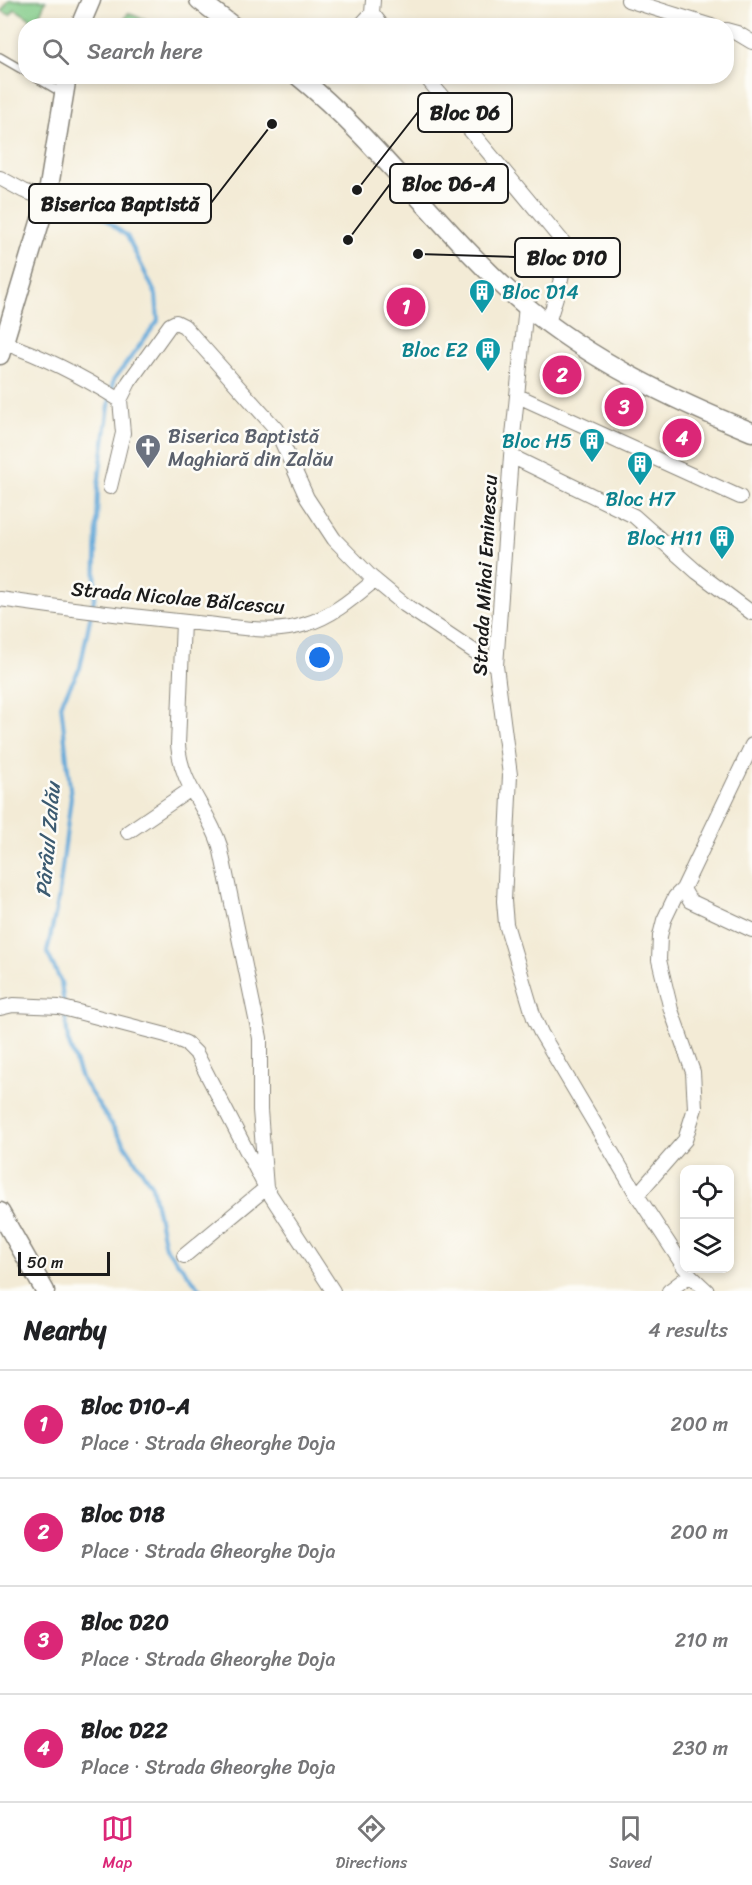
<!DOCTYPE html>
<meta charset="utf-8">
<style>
:root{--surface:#fff;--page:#f6f6f6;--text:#202124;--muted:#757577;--line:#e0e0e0;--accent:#db2777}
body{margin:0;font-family:Sriracha,sans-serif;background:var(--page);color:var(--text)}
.controls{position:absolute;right:18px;bottom:18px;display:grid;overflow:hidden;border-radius:12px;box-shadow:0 3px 9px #0003}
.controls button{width:54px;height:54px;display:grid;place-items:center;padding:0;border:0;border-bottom:2px solid var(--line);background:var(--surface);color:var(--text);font:30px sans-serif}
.scale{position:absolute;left:18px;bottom:15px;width:92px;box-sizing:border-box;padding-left:6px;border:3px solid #1c1c1c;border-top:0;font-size:16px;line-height:21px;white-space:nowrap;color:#1c1c1c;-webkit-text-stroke:4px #fdfcf7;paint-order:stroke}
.you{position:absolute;left:320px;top:658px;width:21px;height:21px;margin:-15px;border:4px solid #fff;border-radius:50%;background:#1a73e8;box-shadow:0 0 0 9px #1a73e833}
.badge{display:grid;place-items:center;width:39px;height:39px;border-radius:50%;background:var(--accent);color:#fff;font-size:20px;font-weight:700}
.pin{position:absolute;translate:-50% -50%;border:3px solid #fff;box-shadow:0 2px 6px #0006}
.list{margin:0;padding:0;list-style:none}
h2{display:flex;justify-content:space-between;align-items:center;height:78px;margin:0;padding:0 24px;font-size:26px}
h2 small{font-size:20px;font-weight:400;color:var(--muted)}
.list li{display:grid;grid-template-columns:39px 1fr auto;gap:18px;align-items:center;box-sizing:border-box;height:108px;padding:0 24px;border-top:2px solid var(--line)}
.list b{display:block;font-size:22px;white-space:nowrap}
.list p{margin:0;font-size:20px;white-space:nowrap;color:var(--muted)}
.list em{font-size:20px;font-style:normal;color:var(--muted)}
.icon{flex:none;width:33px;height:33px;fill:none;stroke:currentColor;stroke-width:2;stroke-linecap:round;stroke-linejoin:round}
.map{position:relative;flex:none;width:752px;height:1291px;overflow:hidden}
.search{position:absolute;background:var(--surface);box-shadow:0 3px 9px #0003;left:18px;right:18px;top:18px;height:66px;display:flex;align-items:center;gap:15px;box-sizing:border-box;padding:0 21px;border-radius:24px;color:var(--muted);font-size:22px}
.sheet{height:510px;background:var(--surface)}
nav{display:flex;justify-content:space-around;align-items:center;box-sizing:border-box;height:84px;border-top:2px solid var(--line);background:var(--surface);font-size:16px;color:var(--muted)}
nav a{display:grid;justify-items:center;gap:3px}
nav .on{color:var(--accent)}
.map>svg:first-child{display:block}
.green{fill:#82cb88;stroke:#4f7452;stroke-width:1.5}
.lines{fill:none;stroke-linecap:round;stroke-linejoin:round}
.stream{stroke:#64a9d9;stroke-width:4}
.service-casing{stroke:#888479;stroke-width:10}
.minor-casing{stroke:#888479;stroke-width:16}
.secondary-casing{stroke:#888479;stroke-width:21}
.service{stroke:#fff;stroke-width:7}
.minor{stroke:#fff;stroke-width:14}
.secondary{stroke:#fff;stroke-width:18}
.labels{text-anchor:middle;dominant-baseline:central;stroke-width:5;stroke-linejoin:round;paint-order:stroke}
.culture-label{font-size:20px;fill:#0d838f;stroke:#fdfcf7;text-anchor:end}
.worship-label{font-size:20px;fill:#5b616d;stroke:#fdfcf7;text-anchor:start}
.street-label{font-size:20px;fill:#1c1c1c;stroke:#fdfcf7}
.water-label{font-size:21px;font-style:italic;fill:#3c5b71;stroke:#fdfcf7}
.leader{fill:none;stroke:#1c1c1c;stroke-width:2}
.callout-dot{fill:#1c1c1c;stroke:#fdfcf7;stroke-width:2}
.callout{fill:#fdfcf7;stroke:#1c1c1c;stroke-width:2}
.callout-label{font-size:21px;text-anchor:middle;font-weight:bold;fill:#1c1c1c}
</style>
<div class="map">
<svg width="752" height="1291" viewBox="0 0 752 1291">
<rect width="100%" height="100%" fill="#fdfcf7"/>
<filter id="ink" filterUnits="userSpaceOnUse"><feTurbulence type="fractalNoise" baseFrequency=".0167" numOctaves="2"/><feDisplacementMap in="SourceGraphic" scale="12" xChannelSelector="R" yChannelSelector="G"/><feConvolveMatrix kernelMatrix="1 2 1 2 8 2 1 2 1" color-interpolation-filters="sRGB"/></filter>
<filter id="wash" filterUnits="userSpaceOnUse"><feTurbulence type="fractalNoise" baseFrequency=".008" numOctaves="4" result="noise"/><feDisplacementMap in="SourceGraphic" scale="24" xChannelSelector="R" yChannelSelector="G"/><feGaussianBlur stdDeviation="1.35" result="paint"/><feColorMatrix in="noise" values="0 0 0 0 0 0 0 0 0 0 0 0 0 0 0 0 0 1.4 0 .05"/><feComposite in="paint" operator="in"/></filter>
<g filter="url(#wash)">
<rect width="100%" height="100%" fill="#f3ebd6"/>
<path class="green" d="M9 0H46L35 25 27 26 31 19 15 9 10 15 2 11Z
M128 13 155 24 154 25H122Z"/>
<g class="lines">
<path class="stream" d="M61 207 81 210 105 219 127 236 156 295 158 321 113 381 112 391
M64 1005 61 982 47 952 58 901 71 797 61 703 80 668 95 594 98 486 110 398
M65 1012 68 1041 81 1078 152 1186 165 1247 202 1291"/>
</g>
</g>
<g filter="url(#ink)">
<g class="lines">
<defs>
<path id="service" d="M0 57 26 72
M33 76 62 93"/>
<path id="minor" d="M373 0 372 13 382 26
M628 0 711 26
M360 26 372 13
M726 30 737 33 752 42
M425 76 563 242C568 268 555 298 548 323
M0 178 24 191 47 199
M526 306 511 456 496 666 510 775 504 901 506 924 534 1018 541 1033 637 1195 684 1267
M4 343C45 357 83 377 120 400
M518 396 740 497
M511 456 634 516 697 572 752 613
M110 487 123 433 120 400 129 382 170 325 176 322 184 326 276 429 307 498 334 539 371 577 405 605 496 666
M0 599C68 609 137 617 206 624 238 627 274 635 306 624 333 616 353 598 375 580
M183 622 178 745C181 786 208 808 220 846L260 1038V1110L266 1188 333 1291
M752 745 683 889 690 901 752 930
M128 832 191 789
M0 1008 13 1005 59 1007 166 1035 186 1043 196 1053 266 1188 184 1256
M637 1195 685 1140 695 1108 693 1072 671 1010 659 960 660 936 664 920 675 897 683 889
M686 1268 690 1275 707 1291
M669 1291 690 1275"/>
<path id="secondary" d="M199 0 233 26
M80 26 91 0
M298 76C382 144 443 236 526 306 592 361 673 400 752 432
M0 355 47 199 67 76
M0 1212 45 1291"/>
</defs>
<use href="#service" class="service-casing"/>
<use href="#minor" class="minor-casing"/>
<use href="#secondary" class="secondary-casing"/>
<use href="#service" class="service"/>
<use href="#minor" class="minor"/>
<use href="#secondary" class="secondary"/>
</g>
</g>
<defs>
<symbol id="building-pin" viewBox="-11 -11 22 30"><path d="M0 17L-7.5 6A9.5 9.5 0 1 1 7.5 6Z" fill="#0f9aa8" stroke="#fdfcf7"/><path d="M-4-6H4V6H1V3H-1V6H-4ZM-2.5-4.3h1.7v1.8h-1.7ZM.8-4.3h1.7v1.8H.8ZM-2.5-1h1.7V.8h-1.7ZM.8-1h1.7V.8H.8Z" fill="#fff"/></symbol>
<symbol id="church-pin" viewBox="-11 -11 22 30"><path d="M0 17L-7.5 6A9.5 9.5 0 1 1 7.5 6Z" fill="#6b7280" stroke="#fdfcf7"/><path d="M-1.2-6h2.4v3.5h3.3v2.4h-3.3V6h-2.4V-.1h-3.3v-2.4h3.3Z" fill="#fff"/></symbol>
</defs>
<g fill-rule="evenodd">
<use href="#building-pin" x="467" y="277" width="30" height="40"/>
<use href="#building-pin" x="473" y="335" width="30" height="40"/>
<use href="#building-pin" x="577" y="426" width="30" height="40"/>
<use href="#church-pin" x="133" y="432" width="30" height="40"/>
<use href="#building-pin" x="625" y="449" width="30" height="40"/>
<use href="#building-pin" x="707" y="523" width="30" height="40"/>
</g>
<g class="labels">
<g class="culture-label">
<text x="502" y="292" text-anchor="start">Bloc D14</text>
<text x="468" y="350">Bloc E2</text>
<text x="572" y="441">Bloc H5</text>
<text x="640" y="499" text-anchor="middle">Bloc H7</text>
<text x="702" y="538">Bloc H11</text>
</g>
<g class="worship-label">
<text x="168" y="436">Biserica Baptistă<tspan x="168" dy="23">Maghiară din Zalău</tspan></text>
</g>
<g class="street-label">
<text transform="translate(485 575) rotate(-87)">Strada Mihai Eminescu</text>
<text transform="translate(178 598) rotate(5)">Strada Nicolae Bălcescu</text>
</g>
<g class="water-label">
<text transform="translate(48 840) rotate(-85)">Pârâul Zalău</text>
</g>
</g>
<path class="leader" d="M357 190L418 112M348 240L390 184M272 124L211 203M418 254L515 257"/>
<g class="callout-dot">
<circle cx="357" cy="190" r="6"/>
<circle cx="348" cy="240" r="6"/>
<circle cx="272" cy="124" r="6"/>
<circle cx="418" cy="254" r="6"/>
</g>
<g class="callout">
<rect x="418" y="93" width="94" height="39" rx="6"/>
<rect x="390" y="164" width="118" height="39" rx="6"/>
<rect x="29" y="184" width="182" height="39" rx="6"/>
<rect x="515" y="238" width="105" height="39" rx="6"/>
</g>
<g class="callout-label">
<text x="465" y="120">Bloc D6</text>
<text x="449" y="191">Bloc D6-A</text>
<text x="120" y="211">Biserica Baptistă</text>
<text x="567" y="265">Bloc D10</text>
</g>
</svg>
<div class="controls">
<button><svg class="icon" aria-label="locate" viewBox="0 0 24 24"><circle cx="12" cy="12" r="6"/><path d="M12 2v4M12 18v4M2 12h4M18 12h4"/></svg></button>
<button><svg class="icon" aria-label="layers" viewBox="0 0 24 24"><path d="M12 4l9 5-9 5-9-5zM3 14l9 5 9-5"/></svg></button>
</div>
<div class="scale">50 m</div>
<div class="you"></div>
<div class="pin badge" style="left:406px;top:307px">1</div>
<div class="pin badge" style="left:562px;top:375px">2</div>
<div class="pin badge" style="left:624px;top:407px">3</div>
<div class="pin badge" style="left:682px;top:438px">4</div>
<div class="search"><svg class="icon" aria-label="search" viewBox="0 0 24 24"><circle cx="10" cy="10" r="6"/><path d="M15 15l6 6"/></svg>Search here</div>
</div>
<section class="sheet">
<h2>Nearby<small>4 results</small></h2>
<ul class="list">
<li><span class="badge">1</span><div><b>Bloc D10-A</b><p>Place · Strada Gheorghe Doja</p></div><em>200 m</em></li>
<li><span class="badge">2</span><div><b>Bloc D18</b><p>Place · Strada Gheorghe Doja</p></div><em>200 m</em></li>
<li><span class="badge">3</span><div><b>Bloc D20</b><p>Place · Strada Gheorghe Doja</p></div><em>210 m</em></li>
<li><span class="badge">4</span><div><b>Bloc D22</b><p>Place · Strada Gheorghe Doja</p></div><em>230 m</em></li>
</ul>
</section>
<nav>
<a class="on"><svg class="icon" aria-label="map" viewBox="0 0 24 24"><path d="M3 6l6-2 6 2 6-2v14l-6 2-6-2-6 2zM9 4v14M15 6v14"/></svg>Map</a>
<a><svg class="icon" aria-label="directions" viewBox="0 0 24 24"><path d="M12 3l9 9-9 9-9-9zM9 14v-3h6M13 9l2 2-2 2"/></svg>Directions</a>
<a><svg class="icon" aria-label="saved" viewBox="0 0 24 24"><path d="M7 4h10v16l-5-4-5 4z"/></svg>Saved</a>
</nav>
